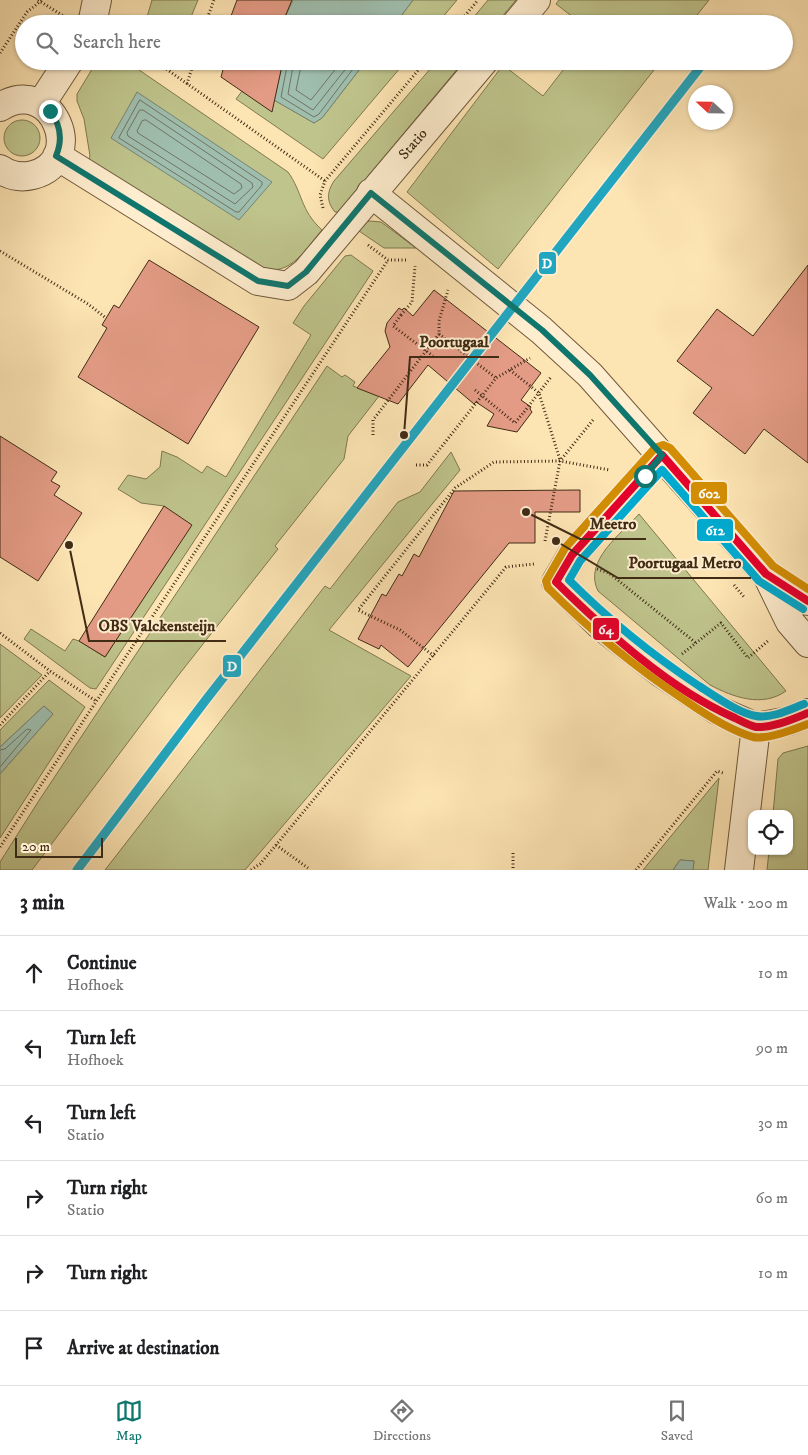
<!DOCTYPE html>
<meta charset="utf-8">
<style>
:root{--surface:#fff;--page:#f6f6f6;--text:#202124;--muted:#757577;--line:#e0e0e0;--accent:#0f766e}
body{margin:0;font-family:"IM FELL DW Pica",serif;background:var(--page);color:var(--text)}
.controls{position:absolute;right:15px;bottom:15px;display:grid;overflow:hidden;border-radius:10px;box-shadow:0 1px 4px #0004}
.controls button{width:45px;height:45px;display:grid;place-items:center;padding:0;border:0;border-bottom:1px solid var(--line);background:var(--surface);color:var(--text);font:25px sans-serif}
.compass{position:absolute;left:688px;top:85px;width:45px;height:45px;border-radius:50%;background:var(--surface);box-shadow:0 1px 4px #0004;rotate:292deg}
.scale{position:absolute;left:15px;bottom:12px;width:88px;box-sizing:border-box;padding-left:5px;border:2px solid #402b15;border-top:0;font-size:14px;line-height:18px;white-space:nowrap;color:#402b15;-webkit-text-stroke:4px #feedce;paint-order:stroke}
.stop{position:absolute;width:15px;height:15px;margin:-11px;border:4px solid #0f766e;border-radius:50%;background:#fff}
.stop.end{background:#0f766e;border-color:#fff;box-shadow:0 1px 5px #0008}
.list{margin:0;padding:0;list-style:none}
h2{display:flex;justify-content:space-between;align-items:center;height:65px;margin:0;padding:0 20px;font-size:21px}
h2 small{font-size:16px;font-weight:400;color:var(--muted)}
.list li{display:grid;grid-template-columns:32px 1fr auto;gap:15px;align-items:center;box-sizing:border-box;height:75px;padding:0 20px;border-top:1px solid var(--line)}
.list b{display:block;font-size:19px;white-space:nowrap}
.list p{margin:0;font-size:16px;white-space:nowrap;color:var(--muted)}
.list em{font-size:16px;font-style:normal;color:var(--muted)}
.icon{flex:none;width:28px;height:28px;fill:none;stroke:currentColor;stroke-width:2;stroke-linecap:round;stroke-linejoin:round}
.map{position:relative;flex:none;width:808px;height:870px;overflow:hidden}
.search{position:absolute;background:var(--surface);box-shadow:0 1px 4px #0004;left:15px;right:15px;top:15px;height:55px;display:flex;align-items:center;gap:12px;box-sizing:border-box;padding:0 18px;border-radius:28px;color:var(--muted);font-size:19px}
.sheet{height:515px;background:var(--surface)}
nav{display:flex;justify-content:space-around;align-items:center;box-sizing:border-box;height:70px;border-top:1px solid var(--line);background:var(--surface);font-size:14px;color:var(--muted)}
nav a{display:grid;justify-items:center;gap:2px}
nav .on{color:var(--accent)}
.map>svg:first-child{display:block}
.green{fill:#bfc48c;stroke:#807850}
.water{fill:#9fbeae;stroke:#798371}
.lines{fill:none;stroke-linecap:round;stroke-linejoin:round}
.shore{stroke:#707462;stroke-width:1}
.building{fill:#e39b85;stroke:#402b15}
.minor-casing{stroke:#6f593c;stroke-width:30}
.path{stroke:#402b15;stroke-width:3;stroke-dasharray:1 2.5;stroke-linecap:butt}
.minor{stroke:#feedce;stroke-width:28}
.path-bridge{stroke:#402b15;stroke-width:3;stroke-dasharray:1 2.5;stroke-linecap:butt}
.bus-1-casing{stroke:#feedce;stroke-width:11}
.bus-2-casing{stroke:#feedce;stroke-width:11}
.bus-3-casing{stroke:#feedce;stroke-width:11}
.bus-1{stroke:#e4002b;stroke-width:8}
.bus-2{stroke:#d28d04;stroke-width:8}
.bus-3{stroke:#00a9ce;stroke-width:8}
.metro-1-casing{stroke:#feedce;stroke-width:12}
.metro-1{stroke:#22a6bf;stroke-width:9}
.route{stroke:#0f766e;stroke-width:6}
.labels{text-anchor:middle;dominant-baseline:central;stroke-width:4;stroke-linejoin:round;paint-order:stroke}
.street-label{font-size:15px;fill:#402b15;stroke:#feedce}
.leader{fill:none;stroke:#402b15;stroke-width:2}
.callout-dot{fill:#402b15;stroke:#feedce;stroke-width:2}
.callout-label{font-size:16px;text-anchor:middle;font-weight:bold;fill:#402b15;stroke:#feedce;stroke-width:4;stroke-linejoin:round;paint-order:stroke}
.line-badge{stroke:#feedce;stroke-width:2}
.badge-label{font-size:14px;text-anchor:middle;font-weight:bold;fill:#fff}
</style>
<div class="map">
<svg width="808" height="870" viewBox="0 0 808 870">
<rect width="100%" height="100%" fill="#fde4b3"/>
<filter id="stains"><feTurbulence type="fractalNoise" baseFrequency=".004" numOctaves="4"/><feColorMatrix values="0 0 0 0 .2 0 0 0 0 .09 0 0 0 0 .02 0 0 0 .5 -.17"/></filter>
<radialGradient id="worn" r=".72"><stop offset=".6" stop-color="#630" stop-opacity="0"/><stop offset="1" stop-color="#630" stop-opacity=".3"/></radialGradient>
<path class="green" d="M152 0H198L188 24H145Z
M413 0H457L437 24H395Z
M488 0H516L496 24H468Z
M559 0H709L690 24H582L556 4Z
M97 61H126L288 172C303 193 300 210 322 230 306 248 291 277 263 268L88 162 90 156 84 119 77 101V94Z
M366 61H406L323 159 236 99 242 91 274 100 314 123 322 118Z
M437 61H464L338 212H335C326 201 327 192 334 181Z
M570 61H661L498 269 407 192 503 65 543 96Z
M4 138a18 18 0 1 1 36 0a18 18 0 1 1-36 0Z
M370 221 381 222 416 248H384L359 231 363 223Z
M351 255 373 271 96 689 90 688 24 639 31 629 65 651 73 639 79 641 105 657 146 593 164 506 141 503 118 489 128 475 146 479 160 467 162 451 177 457 202 473 207 466 226 477 311 335 293 323 304 306 345 256Z
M327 366 342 377 345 375 355 382 353 386 379 396 348 436 344 459 275 546 278 549 177 677 32 870H0V862L38 802Z
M451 452 460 470 329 630 411 676 245 870H105L325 586 330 589 398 502 420 492Z
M639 514 786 691C762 708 733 697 710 685L598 591C583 561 621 534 639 514Z
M0 644 42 675 0 718Z
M49 680 85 707 0 838V774L53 714 44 706 0 747V730Z
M808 746V870H767L769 851H789V814H773L778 759 783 753Z
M719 778 708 870H693L694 861 680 860 673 870H643Z"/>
<path class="water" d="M293 0H413L395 24H282Z
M283 61H366L322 118 314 123 274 100Z
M137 92 272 182 239 220 111 138Z
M44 706 53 714 0 774V747Z
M680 860 694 861 693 870H673Z"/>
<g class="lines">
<path class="shore" d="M288 61 281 97 314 117 319 114 359 61
M294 61 288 94 313 110 352 61
M302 61 296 90 311 100 342 61
M140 100 262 182V185L239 212H236L119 138Z
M140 110H143L252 183 253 187 235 204 128 136 127 133Z
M146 120 241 184 242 188 234 194 138 133 137 131 142 121Z
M0 750 5 749 27 729 31 730 0 767"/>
</g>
<path class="building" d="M237 0H292L282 24H228Z
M217 61H283L272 112 221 77 224 66 216 64Z
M149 260 259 327 188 444 78 377 107 328 102 325 114 305 119 308Z
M808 265V463L764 429 745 454 693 413 712 388 677 361 717 309 753 336Z
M434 290 541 373 521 400 531 407 530 409 532 412 517 432 487 426 494 414 476 402 474 404 428 365 398 404 357 388 390 347 385 331 387 323 399 308 402 310 404 308 413 316Z
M0 436 57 472 51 481 60 486 54 495 82 513 38 581 0 557Z
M580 490V512H535V543H509L408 667 381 645 379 649 358 639 382 594 386 596 399 574 402 576 414 554 419 557 454 491Z
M164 506 192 525 105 657 79 641Z"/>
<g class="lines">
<defs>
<path id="minor" d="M92 24 97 0
M516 24 536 0
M41 104 69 61
M0 107C53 74 88 161 33 175 21 178 10 176 0 169
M57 156 258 281 288 286 306 272 484 61
M371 193 541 330 590 375 766 574 808 601
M662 455 572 555 556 582 600 625 660 672 717 710 756 727 789 721 808 713
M767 575 790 622 808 643
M739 870 756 727"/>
</defs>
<use href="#minor" class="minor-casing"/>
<path class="path" d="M38 0 65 17
M205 24 214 0
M458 24 478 0
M0 53 27 12 42 0
M155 61 325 181
M187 84 194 61
M323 208 320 195 325 181 426 61
M368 245 388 260H406
M0 251 88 304 106 318
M401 315 412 302 415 266
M439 334 496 378
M510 370 539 393 560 460
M524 412 551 377
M373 435V420L439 334V321L448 290
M416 465H427L496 378 530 358
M545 541 560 461 593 420
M597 569 609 573 696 643
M734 585 744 597
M0 633 50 671 96 701
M682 654 721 623 748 658 769 640
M434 656 400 630 358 610 455 488 494 462 560 461 610 470
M0 725 50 671
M276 845 308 868
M0 847 388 260
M513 853V870
M251 870 260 864 276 845 506 567 534 564
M636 870 717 771 723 773"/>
<use href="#minor" class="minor"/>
<path class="path-bridge" d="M401 315 393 326 433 356
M475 390 515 423 524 412"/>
<defs>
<path id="bus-1" d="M662 455 572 555 556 582C607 632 669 689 735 718 741 721 750 726 756 727 773 728 793 719 808 713
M662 455 766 574 808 601"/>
<path id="bus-2" d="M808 589 773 566 670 448 663 445 655 448 565 548 546 581 548 588C591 631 636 668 686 701 706 715 729 730 753 737 766 740 796 729 808 724"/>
<path id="bus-3" d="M803 609 759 581 662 470 580 561 569 580C609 620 652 655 699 686 715 696 738 713 756 716 771 719 791 709 804 704"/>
</defs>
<use href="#bus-1" class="bus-1-casing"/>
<use href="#bus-2" class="bus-2-casing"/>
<use href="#bus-3" class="bus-3-casing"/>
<use href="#bus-1" class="bus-1"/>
<use href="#bus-2" class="bus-2"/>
<use href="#bus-3" class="bus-3"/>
<defs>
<path id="metro-1" d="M77 870 205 701 705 61"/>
</defs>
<use href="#metro-1" class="metro-1-casing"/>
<use href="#metro-1" class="metro-1"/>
</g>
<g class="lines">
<path class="route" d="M50 111C61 125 63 139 56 156L258 281 288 286 306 272 371 193 542 330 590 375 662 455 645 476"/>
</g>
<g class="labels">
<g class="street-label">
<text transform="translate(413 144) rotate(-49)">Statio</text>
</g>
</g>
<path class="leader" d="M404 435L410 357H499M526 512L580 539H646M556 541L618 578H751M69 545L89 641H226"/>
<g class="callout-dot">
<circle cx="404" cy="435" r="5"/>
<circle cx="526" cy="512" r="5"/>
<circle cx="556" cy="541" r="5"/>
<circle cx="69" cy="545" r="5"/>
</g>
<g class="callout-label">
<text x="454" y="347">Poortugaal</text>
<text x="613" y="529">Meetro</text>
<text x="685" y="568">Poortugaal Metro</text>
<text x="157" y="631">OBS Valckensteijn</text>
</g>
<g class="line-badge">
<rect x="538" y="251" width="19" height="24" rx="5" fill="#22a6bf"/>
<rect x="690" y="481" width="38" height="24" rx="5" fill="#d28d04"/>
<rect x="696" y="518" width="38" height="24" rx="5" fill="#00a9ce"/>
<rect x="592" y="617" width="28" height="24" rx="5" fill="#e4002b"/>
<rect x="222" y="654" width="20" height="24" rx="5" fill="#22a6bf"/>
</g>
<g class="badge-label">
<text x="547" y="268">D</text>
<text x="709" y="498">602</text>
<text x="715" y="535">612</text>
<text x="606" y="634">64</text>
<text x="232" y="671">D</text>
</g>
<rect width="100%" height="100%" filter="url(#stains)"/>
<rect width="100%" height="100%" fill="url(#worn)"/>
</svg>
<div class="controls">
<button><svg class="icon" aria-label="locate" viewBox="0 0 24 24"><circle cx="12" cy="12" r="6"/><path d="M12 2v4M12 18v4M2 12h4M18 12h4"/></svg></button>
</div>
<svg class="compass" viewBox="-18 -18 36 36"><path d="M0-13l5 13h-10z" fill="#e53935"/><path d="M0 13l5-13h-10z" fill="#757577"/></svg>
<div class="scale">20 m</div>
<div class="stop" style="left:645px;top:476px"></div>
<div class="stop end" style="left:50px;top:111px"></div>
<div class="search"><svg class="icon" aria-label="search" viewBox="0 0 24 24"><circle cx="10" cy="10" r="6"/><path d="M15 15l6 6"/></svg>Search here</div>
</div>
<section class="sheet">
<h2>3 min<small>Walk · 200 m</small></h2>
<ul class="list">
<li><svg class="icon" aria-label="ahead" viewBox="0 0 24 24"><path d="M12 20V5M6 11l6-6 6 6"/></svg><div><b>Continue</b><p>Hofhoek</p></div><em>10 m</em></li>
<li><svg class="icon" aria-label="left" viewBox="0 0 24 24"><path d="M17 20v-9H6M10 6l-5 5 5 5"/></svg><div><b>Turn left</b><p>Hofhoek</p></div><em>90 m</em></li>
<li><svg class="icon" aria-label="left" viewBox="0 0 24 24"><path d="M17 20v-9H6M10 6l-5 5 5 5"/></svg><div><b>Turn left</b><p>Statio</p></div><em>30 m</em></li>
<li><svg class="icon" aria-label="right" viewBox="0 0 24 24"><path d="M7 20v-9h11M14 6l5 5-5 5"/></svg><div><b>Turn right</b><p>Statio</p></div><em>60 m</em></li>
<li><svg class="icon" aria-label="right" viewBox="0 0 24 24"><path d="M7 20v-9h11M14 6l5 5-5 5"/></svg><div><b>Turn right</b></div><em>10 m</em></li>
<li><svg class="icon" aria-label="arrive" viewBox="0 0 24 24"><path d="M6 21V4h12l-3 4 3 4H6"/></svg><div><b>Arrive at destination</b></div></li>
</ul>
</section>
<nav>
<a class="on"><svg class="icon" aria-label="map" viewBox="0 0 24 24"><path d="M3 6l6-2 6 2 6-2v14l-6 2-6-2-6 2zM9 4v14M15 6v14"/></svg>Map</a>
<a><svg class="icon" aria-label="directions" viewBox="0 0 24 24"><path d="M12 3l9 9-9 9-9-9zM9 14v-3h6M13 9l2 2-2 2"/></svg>Directions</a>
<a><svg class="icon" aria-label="saved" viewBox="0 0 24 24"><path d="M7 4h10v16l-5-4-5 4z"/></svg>Saved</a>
</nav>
